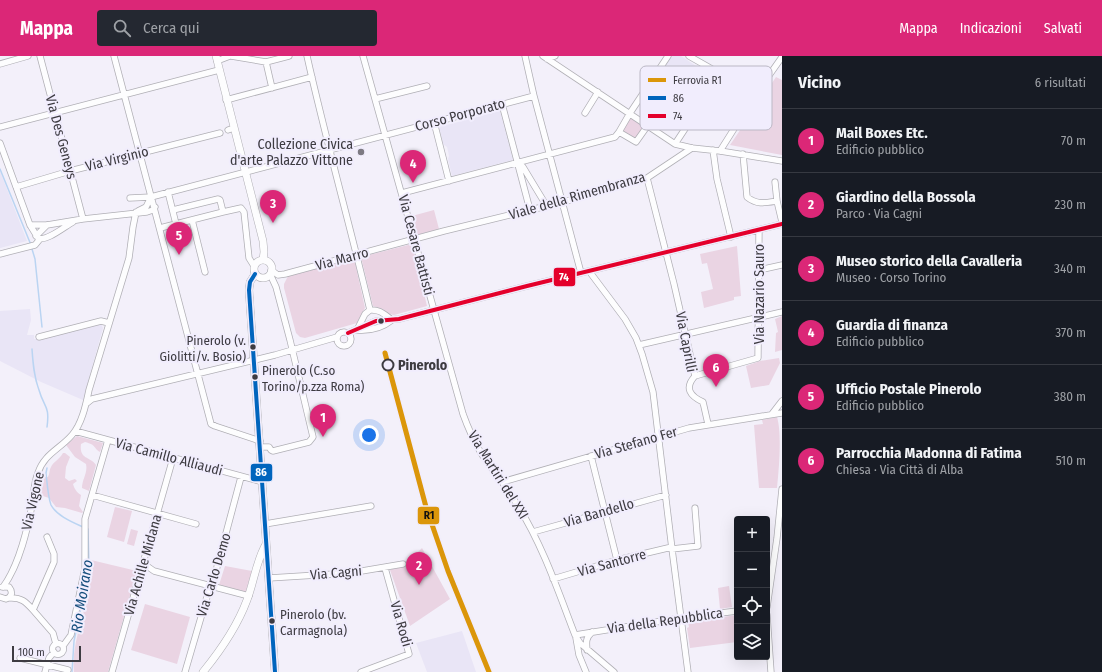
<!DOCTYPE html>
<html lang="it">
<meta charset="utf-8">
<style>
:root{--surface:#171b24;--page:#242831;--text:#f1f3f6;--muted:#9ea1a6;--line:#363941;--accent:#db2777}
body{margin:0;font-family:"Fira Sans Condensed",sans-serif;background:var(--page);color:var(--text)}
.controls{position:absolute;right:12px;bottom:12px;display:grid;overflow:hidden;border-radius:4px;box-shadow:0 4px 16px #0002}
.controls button{width:36px;height:36px;display:grid;place-items:center;padding:0;border:0;border-bottom:1px solid var(--line);background:var(--surface);color:var(--text);font:20px sans-serif}
.scale{position:absolute;left:12px;bottom:10px;width:69px;box-sizing:border-box;padding-left:4px;border:2px solid #3d3b41;border-top:0;font-size:11px;line-height:14px;white-space:nowrap;color:#3d3b41;-webkit-text-stroke:3px #f1edfd;paint-order:stroke}
.you{position:absolute;left:369px;top:379px;width:14px;height:14px;margin:-10px;border:3px solid #fff;border-radius:50%;background:#1a73e8;box-shadow:0 0 0 6px #1a73e833}
.badge{display:grid;place-items:center;width:26px;height:26px;border-radius:50%;background:var(--accent);color:#fff;font-size:13px;font-weight:700}
.pin{position:absolute;translate:-50% -33px;filter:drop-shadow(0 1px 2px #0008)}
.pin::after{content:'';position:absolute;top:21px;width:14px;height:12px;background:inherit;clip-path:polygon(0 0,100% 0,50% 100%)}
.list{margin:0;padding:0;list-style:none}
h2{display:flex;justify-content:space-between;align-items:center;height:52px;margin:0;padding:0 16px;font-size:17px}
h2 small{font-size:13px;font-weight:400;color:var(--muted)}
.list li{display:grid;grid-template-columns:26px 1fr auto;gap:12px;align-items:center;box-sizing:border-box;height:64px;padding:0 16px;border-top:1px solid var(--line)}
.list b{display:block;font-size:15px;white-space:nowrap}
.list p{margin:0;font-size:13px;white-space:nowrap;color:var(--muted)}
.list em{font-size:13px;font-style:normal;color:var(--muted)}
.icon{flex:none;width:22px;height:22px;fill:none;stroke:currentColor;stroke-width:2;stroke-linecap:round;stroke-linejoin:round}
.map{position:relative;flex:none;width:782px;height:616px;overflow:hidden}
header{display:flex;align-items:center;gap:24px;box-sizing:border-box;height:56px;padding:0 20px;background:var(--accent);color:#fff}
header strong{font-size:19px}
nav{display:flex;gap:22px;margin-inline-start:auto;font-size:14px}
.search{width:280px;height:36px;background:var(--page);display:flex;align-items:center;gap:10px;box-sizing:border-box;padding:0 14px;border-radius:4px;color:var(--muted);font-size:15px}
main{display:flex}
aside{flex:1;background:var(--surface)}
.map>svg:first-child{display:block}
.built{fill:#e9e5f6}
.green{fill:#ead4e3}
.lines{fill:none;stroke-linecap:round;stroke-linejoin:round}
.stream{stroke:#bad4f2;stroke-width:1.5}
.minor-casing{stroke:#b0afb5;stroke-width:7}
.major-casing{stroke:#b0afb5;stroke-width:8}
.minor{stroke:#fdfdfe;stroke-width:5.5}
.major{stroke:#fdfdfe;stroke-width:7}
.bus-1-casing{stroke:#f1edfd;stroke-width:7}
.bus-2-casing{stroke:#f1edfd;stroke-width:7}
.bus-1{stroke:#0065bd;stroke-width:4}
.bus-2{stroke:#e4002b;stroke-width:4}
.rail-1-casing{stroke:#f1edfd;stroke-width:8}
.rail-1{stroke:#db960a;stroke-width:5}
.poi-dot{fill:#7d7a82;stroke:#f1edfd;stroke-width:1.5}
.bus-dot{fill:#3d3b41;stroke:#f1edfd;stroke-width:1.5}
.stop-dot{fill:#f1edfd;stroke:#3d3b41;stroke-width:2}
.labels{text-anchor:middle;dominant-baseline:central;stroke-width:4;stroke-linejoin:round;paint-order:stroke}
.bus-label{font-size:13px;fill:#3d3b41;stroke:#f1edfd;text-anchor:start}
.street-label{font-size:14px;fill:#3d3b41;stroke:#f1edfd}
.poi-label{font-size:14px;fill:#3d3b41;stroke:#f1edfd;text-anchor:end}
.stop-label{font-size:14px;font-weight:bold;fill:#3d3b41;stroke:#f1edfd;text-anchor:start}
.water-label{font-size:15px;font-style:italic;fill:#144d7c;stroke:#f1edfd}
.key{fill:#f1edfd;stroke:#bbb8c5;stroke-width:1}
.key-label{font-size:11px;fill:#3d3b41}
.line-badge{stroke:#f1edfd;stroke-width:1.5}
.badge-label{font-size:11px;text-anchor:middle;font-weight:bold;fill:#fff}
.pale-badge-label{font-size:11px;text-anchor:middle;font-weight:bold;fill:#111}
</style>
<header>
<strong>Mappa</strong>
<div class="search"><svg class="icon" aria-label="search" viewBox="0 0 24 24"><circle cx="10" cy="10" r="6"/><path d="M15 15l6 6"/></svg>Cerca qui</div>
<nav><a>Mappa</a><a>Indicazioni</a><a>Salvati</a></nav>
</header>
<main>
<div class="map">
<svg width="782" height="616" viewBox="0 0 782 616">
<rect width="100%" height="100%" fill="#f3f0fa"/>
<path class="built" d="M672 0H681L699 12 661 72 653 67 661 55 658 53 659 52 644 43Z
M500 55 513 104 452 120 448 103 449 100 448 95 447 91 443 88 439 71Z
M0 115 27 185 0 192Z
M30 253 31 264 27 279H34V283L97 266 101 268 103 272 83 344 41 326 0 305V255Z
M462 575 476 616H427L416 587Z"/>
<path class="green" d="M776 21 782 24V99L730 89Z
M630 61 644 69 635 84 621 76Z
M434 154 439 173 417 179 412 160Z
M412 188 427 250 394 259 388 258 383 253 373 250 361 201Z
M737 190 741 240 734 241V244L704 252 701 236 713 233 707 207 702 208 700 198Z
M354 202 365 252 362 257 357 267 305 282 300 281 296 277 284 232V228L288 220Z
M782 260V294L775 296 776 277 778 276 775 263Z
M779 302 780 307 769 329 751 332 746 310 760 305Z
M777 361C782 377 779 413 777 432H759L754 369 763 368 762 364Z
M77 380 103 387 100 396C93 392 97 389 85 386L81 388C79 404 90 400 96 409L89 435 82 432C82 423 88 417 86 408L75 401 66 389Z
M63 397H65L70 401 66 411 65 422 69 425 75 423 77 425 73 428C74 432 77 437 81 439L79 450 83 456 82 457 65 452 56 451 49 442 37 438 41 421H48C50 417 49 414 51 411 53 406 60 403 63 397Z
M115 451 132 455 124 486 107 481Z
M131 473 138 475 134 490 127 488Z
M422 492 450 543 410 570 390 514 410 504Z
M91 504 137 515 108 616H74C71 585 87 554 91 523 92 517 91 510 91 504Z
M225 510 252 515 246 536 219 529Z
M729 530 732 551 720 553 718 532Z
M145 548 190 561 177 608 131 594Z
M737 559V586L690 592 687 572 689 571 688 566Z"/>
<g class="lines">
<path class="stream" d="M0 113 31 189
M32 193 35 203 42 271
M32 293C33 308 34 321 39 334 44 352 50 349 47 371
M47 412 46 417C47 426 48 441 51 449 57 460 72 466 83 471
M72 616 74 585 89 513 88 473 86 472"/>
<defs>
<path id="minor" d="M40 0 83 163
M114 0 211 368 215 370 260 385
M231 0 266 6 289 0
M307 0C326 85 350 169 370 254
M363 0 463 358C468 372 474 385 481 397 493 415 507 431 518 450 543 490 558 535 575 579L580 587 614 616
M525 0 534 40 581 217
M543 0 675 88 692 92 720 95 782 105
M689 0 756 38
M547 3 555 0
M217 5 230 0
M266 6 272 32
M0 8 28 0
M375 43 427 30
M226 44 312 21
M502 48 530 154
M585 57 598 36
M434 66 449 125
M648 69 636 86 619 76 630 57 668 0
M0 71 219 14
M228 74 234 72
M0 87 30 169 38 182C46 186 64 171 73 166
M675 88 721 18
M713 94 717 123 731 181
M720 95 756 38 782 1
M743 98 747 141C757 149 765 147 777 145L782 166
M519 107 523 111 546 149
M647 122 674 228 695 320C684 332 690 340 703 346L708 368
M775 126 777 145
M16 131 70 115 220 77
M168 136 176 168
M402 137 615 81 619 76
M130 142 151 141 534 40
M173 154 218 143 220 144 223 156
M138 155 146 151 151 141
M192 164 205 216
M30 169H47L83 163 147 156 153 154 155 151
M160 172 223 156 241 152 244 156 249 202 254 210
M36 180 47 169
M0 198 35 189 40 183
M271 214 278 219 285 218 444 175 563 146 647 122 692 92
M759 214 782 209
M589 215 625 263 636 282 642 298 653 336 672 493 688 616
M370 254C380 253 385 259 392 264 382 272 370 275 357 274L365 258Z
M337 283a7 7 0 1 1 14 0a7 7 0 1 1-14 0Z
M348 277 376 265 399 263 527 230 782 168
M39 281 101 265 109 267
M639 289 782 256
M695 320 758 302 759 174
M87 347 92 343 275 299 337 281
M772 358 782 345
M75 375 263 426
M260 391H269L271 394 273 395 309 386 313 381 290 284 276 231 270 218
M591 400 617 504
M502 426 689 372 782 357
M92 439 196 468
M265 468 371 450
M533 476 666 439
M47 481 54 498V506L33 554 53 577 56 588
M672 493 698 490 695 452
M144 508 154 515 249 540
M269 522 350 517 403 508
M553 523 617 504 672 491
M3 531C20 508 28 471 33 444 34 435 34 426 38 417 44 398 60 393 72 379 82 368 86 348 89 334L129 202 133 171 136 156
M0 541 6 543C12 541 13 536 9 531H2
M9 542C21 541 26 546 33 554
M767 551 777 482 782 433
M767 559 771 616
M575 579 681 562 737 555
M576 582 579 599 586 616
M52.5 593a5.5 5.5 0 1 1 11 0a5.5 5.5 0 1 1-11 0Z
M63 590 71 579 85 512V463L108 384
M587 594C586 585 586 582 592 576
M20 602 68 614
M45 616 49 602 54 596
M112 616 173 402
M185 616 209 534 213 526 241 421
M361 616 409 598 385 512"/>
<path id="major" d="M216 0 263 185 264 196 263 204
M254 213a9 9 0 1 1 18 0a9 9 0 1 1-18 0Z
M255 218 250 226 249 234 275 616
M203 616C221 594 237 571 247 544 254 526 256 505 266 488"/>
</defs>
<use href="#minor" class="minor-casing"/>
<use href="#major" class="major-casing"/>
<use href="#minor" class="minor"/>
<use href="#major" class="major"/>
<defs>
<path id="bus-1" d="M255 218 250 226 249 234 275 616"/>
<path id="bus-2" d="M348 277 376 265 399 263 527 230 782 168"/>
</defs>
<use href="#bus-1" class="bus-1-casing"/>
<use href="#bus-2" class="bus-2-casing"/>
<use href="#bus-1" class="bus-1"/>
<use href="#bus-2" class="bus-2"/>
<defs>
<path id="rail-1" d="M385 297 426 451 448 515 489 616"/>
</defs>
<use href="#rail-1" class="rail-1-casing"/>
<use href="#rail-1" class="rail-1"/>
</g>
<circle class="poi-dot" cx="361" cy="96" r="4"/>
<g class="bus-dot">
<circle cx="381" cy="265" r="3.5"/>
<circle cx="253" cy="291" r="3.5"/>
<circle cx="255" cy="321" r="3.5"/>
<circle cx="272" cy="565" r="3.5"/>
</g>
<circle class="stop-dot" cx="388" cy="309" r="5.5"/>
<g class="labels">
<g class="bus-label">
<text x="246" y="284" text-anchor="end">Pinerolo (v.<tspan x="246" dy="16">Giolitti/v. Bosio)</tspan></text>
<text x="262" y="314">Pinerolo (C.so<tspan x="262" dy="16">Torino/p.zza Roma)</tspan></text>
<text x="280" y="558">Pinerolo (bv.<tspan x="280" dy="16">Carmagnola)</tspan></text>
</g>
<g class="street-label">
<text transform="translate(460 59) rotate(-15)">Corso Porporato</text>
<text transform="translate(61 81) rotate(75)">Via Des Geneys</text>
<text transform="translate(117 103) rotate(-14)">Via Virginio</text>
<text transform="translate(577 140) rotate(-16)">Viale della Rimembranza</text>
<text transform="translate(416 189) rotate(75)">Via Cesare Battisti</text>
<text transform="translate(342 203) rotate(-15)">Via Marro</text>
<text transform="translate(759 238) rotate(-90)">Via Nazario Sauro</text>
<text transform="translate(686 286) rotate(79)">Via Caprilli</text>
<text transform="translate(636 387) rotate(-16)">Via Stefano Fer</text>
<text transform="translate(169 401) rotate(15)">Via Camillo Alliaudi</text>
<text transform="translate(498 419) rotate(58)">Via Martiri del XXI</text>
<text transform="translate(33 445) rotate(-77)">Via Vigone</text>
<text transform="translate(599 457) rotate(-16)">Via Bandello</text>
<text transform="translate(612 507) rotate(-15)">Via Santorre</text>
<text transform="translate(143 509) rotate(-74)">Via Achille Midana</text>
<text transform="translate(336 517) rotate(-5)">Via Cagni</text>
<text transform="translate(214 519) rotate(-73)">Via Carlo Demo</text>
<text transform="translate(665 565) rotate(-8)">Via della Repubblica</text>
<text transform="translate(401 568) rotate(74)">Via Rodi</text>
</g>
<g class="poi-label">
<text x="353" y="88">Collezione Civica<tspan x="353" dy="16">d'arte Palazzo Vittone</tspan></text>
</g>
<g class="stop-label">
<text x="398" y="309">Pinerolo</text>
</g>
<g class="water-label">
<text transform="translate(82 540) rotate(-81)">Rio Moirano</text>
</g>
</g>
<rect x="640" y="10" width="132" height="64" rx="6" class="key"/>
<rect x="648" y="22" width="18" height="4" fill="#db960a"/>
<rect x="648" y="40" width="18" height="4" fill="#0065bd"/>
<rect x="648" y="58" width="18" height="4" fill="#e4002b"/>
<g class="key-label">
<text x="673" y="28">Ferrovia R1</text>
<text x="673" y="46">86</text>
<text x="673" y="64">74</text>
</g>
<g class="line-badge">
<rect x="553" y="211" width="23" height="20" rx="4" fill="#e4002b"/>
<rect x="250" y="407" width="23" height="19" rx="4" fill="#0065bd"/>
<rect x="417" y="450" width="23" height="19" rx="4" fill="#db960a"/>
</g>
<g class="badge-label">
<text x="564" y="225">74</text>
<text x="261" y="420">86</text>
</g>
<g class="pale-badge-label">
<text x="429" y="463">R1</text>
</g>
</svg>
<div class="controls">
<button>+</button>
<button>−</button>
<button><svg class="icon" aria-label="locate" viewBox="0 0 24 24"><circle cx="12" cy="12" r="6"/><path d="M12 2v4M12 18v4M2 12h4M18 12h4"/></svg></button>
<button><svg class="icon" aria-label="layers" viewBox="0 0 24 24"><path d="M12 4l9 5-9 5-9-5zM3 14l9 5 9-5"/></svg></button>
</div>
<div class="scale">100 m</div>
<div class="you"></div>
<div class="pin badge" style="left:323px;top:381px">1</div>
<div class="pin badge" style="left:419px;top:529px">2</div>
<div class="pin badge" style="left:273px;top:167px">3</div>
<div class="pin badge" style="left:413px;top:127px">4</div>
<div class="pin badge" style="left:179px;top:199px">5</div>
<div class="pin badge" style="left:716px;top:331px">6</div>
</div>
<aside>
<h2>Vicino<small>6 risultati</small></h2>
<ul class="list">
<li><span class="badge">1</span><div><b>Mail Boxes Etc.</b><p>Edificio pubblico</p></div><em>70 m</em></li>
<li><span class="badge">2</span><div><b>Giardino della Bossola</b><p>Parco · Via Cagni</p></div><em>230 m</em></li>
<li><span class="badge">3</span><div><b>Museo storico della Cavalleria</b><p>Museo · Corso Torino</p></div><em>340 m</em></li>
<li><span class="badge">4</span><div><b>Guardia di finanza</b><p>Edificio pubblico</p></div><em>370 m</em></li>
<li><span class="badge">5</span><div><b>Ufficio Postale Pinerolo</b><p>Edificio pubblico</p></div><em>380 m</em></li>
<li><span class="badge">6</span><div><b>Parrocchia Madonna di Fatima</b><p>Chiesa · Via Città di Alba</p></div><em>510 m</em></li>
</ul>
</aside>
</main>
